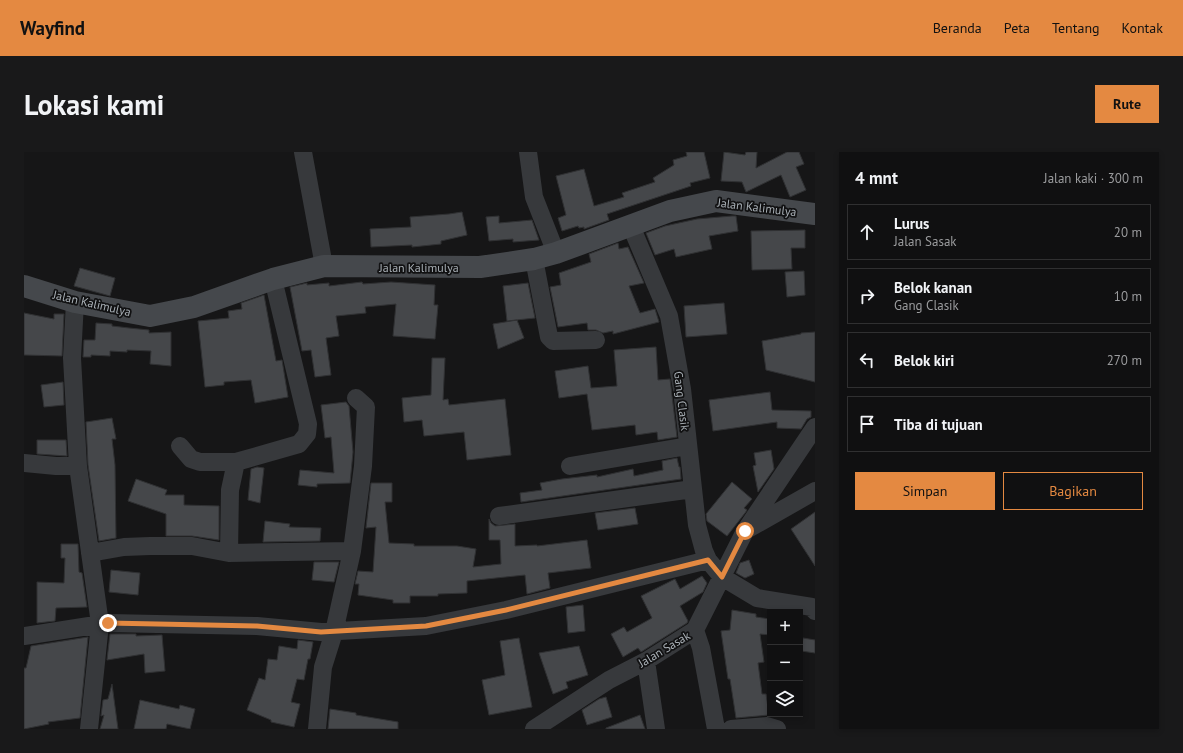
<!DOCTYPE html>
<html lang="id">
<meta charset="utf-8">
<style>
:root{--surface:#101011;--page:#19191a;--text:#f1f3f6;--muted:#9c9d9f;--line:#303031;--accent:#e48941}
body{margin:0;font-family:"PT Sans",sans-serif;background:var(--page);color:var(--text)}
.controls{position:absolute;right:12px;bottom:12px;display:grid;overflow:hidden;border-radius:0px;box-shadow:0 2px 6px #0003}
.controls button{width:36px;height:36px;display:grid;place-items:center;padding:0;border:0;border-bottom:1px solid var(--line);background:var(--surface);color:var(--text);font:20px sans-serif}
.stop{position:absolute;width:12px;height:12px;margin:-9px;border:3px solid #e48941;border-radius:50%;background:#fff}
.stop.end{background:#e48941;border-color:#fff;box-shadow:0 1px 4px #0008}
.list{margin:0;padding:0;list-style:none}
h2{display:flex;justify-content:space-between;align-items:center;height:52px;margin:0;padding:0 16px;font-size:17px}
h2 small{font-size:13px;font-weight:400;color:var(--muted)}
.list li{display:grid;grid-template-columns:26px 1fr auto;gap:12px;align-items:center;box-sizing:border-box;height:56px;margin:0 8px 8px;padding:0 8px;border:1px solid var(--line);border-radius:0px}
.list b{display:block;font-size:15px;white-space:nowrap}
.list p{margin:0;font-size:13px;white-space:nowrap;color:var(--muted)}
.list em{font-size:13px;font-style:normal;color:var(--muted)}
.actions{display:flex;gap:8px;padding:12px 16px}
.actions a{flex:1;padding:9px 0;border:1px solid var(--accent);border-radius:0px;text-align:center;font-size:14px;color:var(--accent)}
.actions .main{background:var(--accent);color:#111}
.icon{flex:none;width:22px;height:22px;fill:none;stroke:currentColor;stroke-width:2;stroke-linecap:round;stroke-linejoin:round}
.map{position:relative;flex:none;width:791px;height:577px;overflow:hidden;border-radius:0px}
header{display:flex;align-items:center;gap:24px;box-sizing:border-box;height:56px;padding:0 20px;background:var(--accent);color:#111}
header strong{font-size:19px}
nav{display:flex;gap:22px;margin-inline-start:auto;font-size:14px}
.intro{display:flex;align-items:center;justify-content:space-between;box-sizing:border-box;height:96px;padding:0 24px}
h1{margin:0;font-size:28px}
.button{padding:10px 18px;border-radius:0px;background:var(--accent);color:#111;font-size:14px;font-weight:700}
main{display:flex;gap:24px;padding:0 24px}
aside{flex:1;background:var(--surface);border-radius:0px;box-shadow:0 2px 6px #0003}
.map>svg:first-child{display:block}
.building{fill:#45474a;stroke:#303133}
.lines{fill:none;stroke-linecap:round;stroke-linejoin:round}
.street{stroke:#37393c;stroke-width:18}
.secondary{stroke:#45484c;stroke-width:22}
.route{stroke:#e48941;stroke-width:5}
.labels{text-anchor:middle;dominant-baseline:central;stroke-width:3.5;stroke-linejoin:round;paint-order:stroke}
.street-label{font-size:12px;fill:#a9b0b6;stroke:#111112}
</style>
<header>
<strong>Wayfind</strong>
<nav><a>Beranda</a><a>Peta</a><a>Tentang</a><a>Kontak</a></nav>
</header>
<div class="intro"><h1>Lokasi kami</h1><a class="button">Rute</a></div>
<main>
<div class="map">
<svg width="791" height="577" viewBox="0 0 791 577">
<rect width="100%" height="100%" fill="#161617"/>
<path class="building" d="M662 0H680L686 26 666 31 667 34 583 62 585 68 560 77V75L555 76 554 74 538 79 534 66 542 63 532 24 560 17 570 54 600 45 598 41 631 30 629 26 650 13 649 8 663 4Z
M700 0 721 3 722 0H733L732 16 763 0H775L780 12 772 15 782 38 766 45 757 23 722 40 718 30 697 29Z
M438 60 443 83 417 89V92L388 95V93L347 95 346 77 387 75 386 65 425 62Z
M475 64V71L508 68 515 88 489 90V87L465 89 462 65Z
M708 64H712L714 79 685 84 688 97 652 105 650 97 631 103 622 81 641 74 673 67Z
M781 78V96H767L768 117 728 118 727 79Z
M594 91 595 97 604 95 620 131 605 134 616 161 631 157 635 170 589 182V179L579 181 572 178H564L563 171 534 175 526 135 537 133 535 121 567 110 565 102Z
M56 116 91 126 86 144 50 134Z
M780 119 781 143 763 145 761 120Z
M338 130 339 132 367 130 411 133 410 153H414L411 187 369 184 372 152 341 155 342 161 312 164 315 184 302 186 307 223 291 225 287 198 278 199 266 135 283 131V133L305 131V134Z
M504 131 511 166 483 169 479 134Z
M240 143 252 209 258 208 264 245 231 251 227 228 200 230V233L181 235 174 169 205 166 204 159 218 157 217 151Z
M700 151 703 182 662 185 660 154Z
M0 161 30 167V162H40L38 204 0 203Z
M493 168 500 186 474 197 469 172Z
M72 171 88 172V174L105 176 125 178V181L147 180V214L126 212 127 199 103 198V200L86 199V204L67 203V205H59L60 188H71Z
M791 180V230L742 218 738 189 777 182V181Z
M632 195 634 228 646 227 653 285 634 288 633 280 612 283 611 273 568 278 563 242 535 246 531 219 564 214 567 236 593 234 590 198Z
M408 206H421L419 248 424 247 425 253 481 247 487 303 443 308 440 280 400 284 398 268 380 270 378 246 407 243Z
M39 230 40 253 20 255 17 233Z
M746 240 748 258 787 259V265L783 267 777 277 753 276V270L689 279 685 248Z
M322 250 325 254 329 300 326 331 293 332V335L274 333 276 318 310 321 307 285 301 286 297 253Z
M88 266 92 287H88L91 313 92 386 75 389 64 313 62 270Z
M13 288H42L43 304 13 302Z
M747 298 750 317 734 340 729 314 732 313 730 301Z
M653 306 655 315H656L657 327 497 350 496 341 518 338 516 331 538 327 573 323V325L609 317 610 324 639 318 638 309Z
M233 315 240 316 236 351 224 348 227 317Z
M112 327 143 338 141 343H160V353L195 354V388L168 384H142V362L104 349Z
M708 330 728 347 720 356 723 358 721 361 703 384 683 369 682 362Z
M347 331H368V350H361L365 391 390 392V394H433L452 397 449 415 477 412 476 388H465V367L467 371 471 374 491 372V394L513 393V394L563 388 567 416 524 421 526 436 503 442 501 423 443 429V441L414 442V444H386V451H369V448L334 443 335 432H331L334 419 349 420 352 375 342 376Z
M611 356 614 372 574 378 571 361Z
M791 360V414L767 377Z
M241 369 266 372 265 375 297 376 296 389 239 390Z
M37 392H54L55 420 58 421 63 455 32 456 31 469 13 471V430L40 431 41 406H37Z
M725 408 730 422 721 426 712 421 716 411Z
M290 410H315L310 430 288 428Z
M87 418 116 421 114 443 85 440Z
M678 424 683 431 679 440 656 454 664 469 663 471 617 500 614 496 599 505 587 482 600 475 603 480 628 466 617 444 651 427 656 437Z
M559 453 561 479 544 481 542 455Z
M708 458 732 462V465L746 467V483L736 482 740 510 734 511 738 542H742L745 563 712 566 706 527H704L697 479 706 478Z
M86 482H112V484L138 483 141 519 121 521 120 502 83 508Z
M64 485 56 566 24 570 25 572 0 577V516H2L7 494Z
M495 486 508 555 465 563 458 528 481 523 476 489Z
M779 486 791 488V501L777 499Z
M274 488 289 490 286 507H284L280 528 273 527 267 550 276 552 270 575 247 570V568L223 558 235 526 241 528 244 507 253 508 255 494 273 497Z
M555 494 564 523 542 530 544 536 529 542 515 501Z
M88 532 94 577H76L80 563 77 564 79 548 84 547Z
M582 545 588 565 563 573 558 558 575 547Z
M116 548 155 557 156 553 171 557 166 577 143 572 142 577H110Z
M306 557 332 561V563L374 570V577H304Z
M616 563 621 577H582V576Z"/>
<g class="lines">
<path class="street" d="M279 0 300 114
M504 0 510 45 532 101
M607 74 645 164 658 237 673 373 680 399 684 408 698 425 733 446 788 455 791 459
M510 107 525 185 529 189 572 188
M249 127 284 272 283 282 275 292 212 310 206 338 205 401 328 399 310 480 299 515 293 577
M51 150 48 206 54 314 76 472 65 577
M156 294 167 307 176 310H212
M0 311 32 314H54
M546 314 664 294
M475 364 669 337
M724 377 791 339
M328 399 339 314 342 255 332 246
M66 401 100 395 126 394H168L205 401
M671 478 677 496 692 577
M0 484 84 471 233 474 297 480 402 474 482 458 684 408
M622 509 632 577
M510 577 585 528 622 509 671 478 721 379 791 275
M707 577 743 574 753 577"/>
<path class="secondary" d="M0 134 51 150 126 164 170 155 249 127 300 114 456 115 510 107 532 101 646 59 692 49 791 62"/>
</g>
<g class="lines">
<path class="route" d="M84 471 233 474 297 480 402 474 482 458 684 408 698 425 721 379"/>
</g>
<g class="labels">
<g class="street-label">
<text transform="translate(733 55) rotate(7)">Jalan Kalimulya</text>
<text x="395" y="115">Jalan Kalimulya</text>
<text transform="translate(68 151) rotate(13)">Jalan Kalimulya</text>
<text transform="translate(658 249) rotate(83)">Gang Clasik</text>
<text transform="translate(640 497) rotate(-31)">Jalan Sasak</text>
</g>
</g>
</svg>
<div class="controls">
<button>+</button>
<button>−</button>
<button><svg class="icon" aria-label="layers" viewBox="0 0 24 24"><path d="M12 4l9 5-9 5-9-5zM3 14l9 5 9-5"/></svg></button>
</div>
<div class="stop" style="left:721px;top:379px"></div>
<div class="stop end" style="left:84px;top:471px"></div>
</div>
<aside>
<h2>4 mnt<small>Jalan kaki · 300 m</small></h2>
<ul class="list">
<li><svg class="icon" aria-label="ahead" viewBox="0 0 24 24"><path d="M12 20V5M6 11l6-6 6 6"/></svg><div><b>Lurus</b><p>Jalan Sasak</p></div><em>20 m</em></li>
<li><svg class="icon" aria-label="right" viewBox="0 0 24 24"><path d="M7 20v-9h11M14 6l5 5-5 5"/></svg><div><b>Belok kanan</b><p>Gang Clasik</p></div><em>10 m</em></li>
<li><svg class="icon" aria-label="left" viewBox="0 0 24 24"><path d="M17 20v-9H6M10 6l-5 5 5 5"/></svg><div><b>Belok kiri</b></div><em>270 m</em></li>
<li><svg class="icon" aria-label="arrive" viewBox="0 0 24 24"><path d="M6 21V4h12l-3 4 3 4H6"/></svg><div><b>Tiba di tujuan</b></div></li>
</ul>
<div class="actions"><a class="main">Simpan</a><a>Bagikan</a></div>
</aside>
</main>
